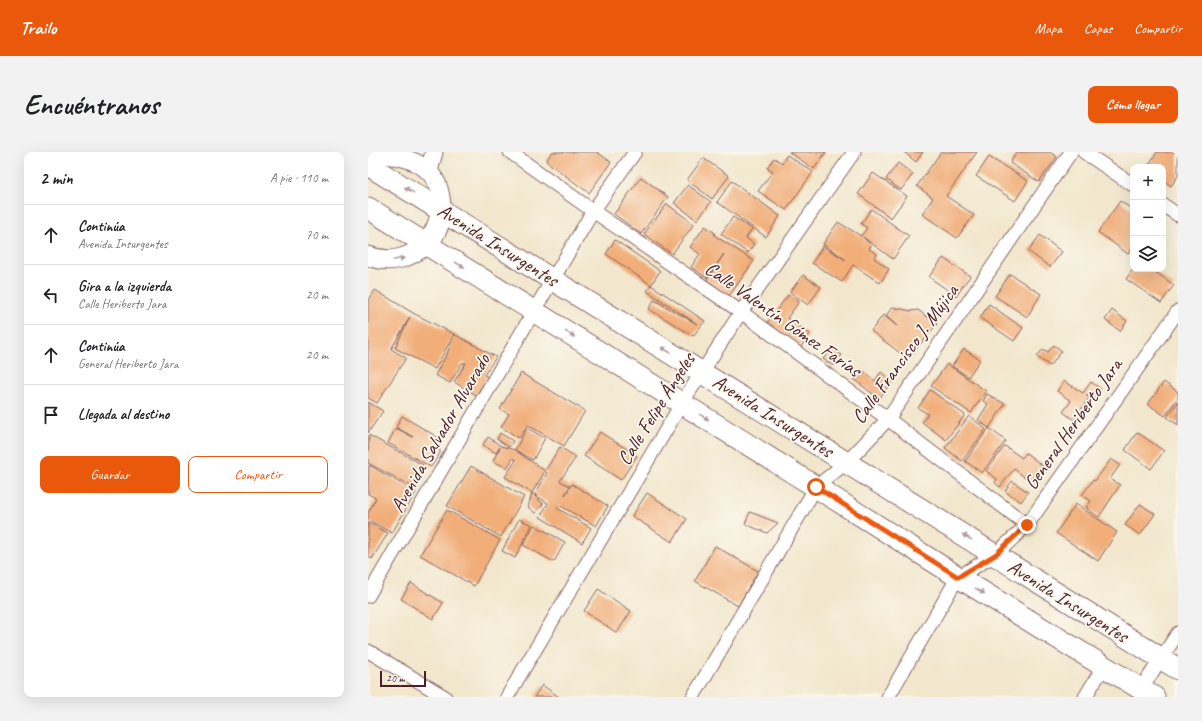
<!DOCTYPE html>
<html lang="es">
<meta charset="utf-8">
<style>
:root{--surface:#fff;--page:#f2f2f2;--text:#202124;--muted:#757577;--line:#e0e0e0;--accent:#ea580c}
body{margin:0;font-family:Caveat,sans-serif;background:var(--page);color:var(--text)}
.controls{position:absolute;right:12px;top:12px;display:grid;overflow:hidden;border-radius:8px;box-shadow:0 4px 16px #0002}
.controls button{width:36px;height:36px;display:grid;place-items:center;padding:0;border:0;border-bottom:1px solid var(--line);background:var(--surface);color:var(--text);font:20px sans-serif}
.scale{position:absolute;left:12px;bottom:10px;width:46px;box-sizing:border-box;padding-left:4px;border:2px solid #4a1f2b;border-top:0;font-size:11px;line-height:14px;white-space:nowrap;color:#4a1f2b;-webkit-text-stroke:3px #fbf7ec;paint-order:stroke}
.stop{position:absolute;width:12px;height:12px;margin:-9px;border:3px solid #ea580c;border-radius:50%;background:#fff}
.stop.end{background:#ea580c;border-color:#fff;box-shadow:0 1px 4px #0008}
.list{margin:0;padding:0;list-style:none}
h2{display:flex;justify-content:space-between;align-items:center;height:52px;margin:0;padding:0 16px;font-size:17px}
h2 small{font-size:13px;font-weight:400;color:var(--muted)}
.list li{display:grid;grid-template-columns:26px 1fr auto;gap:12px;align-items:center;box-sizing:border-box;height:60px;padding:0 16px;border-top:1px solid var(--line)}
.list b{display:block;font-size:15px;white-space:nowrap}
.list p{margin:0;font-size:13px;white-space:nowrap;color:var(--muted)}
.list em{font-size:13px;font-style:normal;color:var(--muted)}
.actions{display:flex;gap:8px;padding:12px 16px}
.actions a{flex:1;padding:9px 0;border:1px solid var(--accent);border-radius:8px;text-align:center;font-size:14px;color:var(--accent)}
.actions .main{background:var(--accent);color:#fff}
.icon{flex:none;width:22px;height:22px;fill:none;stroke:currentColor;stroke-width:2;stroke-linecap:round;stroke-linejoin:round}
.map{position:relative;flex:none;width:810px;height:545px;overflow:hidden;border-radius:8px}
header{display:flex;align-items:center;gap:24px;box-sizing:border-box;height:56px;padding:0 20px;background:var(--accent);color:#fff}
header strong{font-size:19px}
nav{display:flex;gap:22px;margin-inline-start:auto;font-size:14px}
.intro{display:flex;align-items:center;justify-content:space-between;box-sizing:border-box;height:96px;padding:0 24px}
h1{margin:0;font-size:28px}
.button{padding:10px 18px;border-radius:8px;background:var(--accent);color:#fff;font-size:14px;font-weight:700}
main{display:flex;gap:24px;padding:0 24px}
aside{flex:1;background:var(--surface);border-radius:8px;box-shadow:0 4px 16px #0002}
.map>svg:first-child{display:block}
.building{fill:#f1ae79}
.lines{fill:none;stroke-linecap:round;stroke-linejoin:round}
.minor-casing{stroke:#856564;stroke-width:15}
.tertiary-casing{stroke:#856564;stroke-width:19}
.secondary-casing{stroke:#856564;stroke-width:21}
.primary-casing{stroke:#856564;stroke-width:23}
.minor{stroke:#fff;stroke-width:13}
.tertiary{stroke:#fff;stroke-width:17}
.secondary{stroke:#fff;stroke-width:19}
.primary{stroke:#fff;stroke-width:21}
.oneway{fill:#ae9aa0}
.route{stroke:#ea580c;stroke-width:5}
.labels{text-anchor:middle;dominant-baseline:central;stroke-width:3.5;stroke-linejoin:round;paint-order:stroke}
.street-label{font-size:20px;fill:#4a1f2b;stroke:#fbf7ec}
</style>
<header>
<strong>Trailo</strong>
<nav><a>Mapa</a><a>Capas</a><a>Compartir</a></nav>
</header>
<div class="intro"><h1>Encuéntranos</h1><a class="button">Cómo llegar</a></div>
<main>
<aside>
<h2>2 min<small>A pie · 110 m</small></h2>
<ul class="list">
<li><svg class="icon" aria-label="ahead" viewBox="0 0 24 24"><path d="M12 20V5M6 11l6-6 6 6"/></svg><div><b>Continúa</b><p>Avenida Insurgentes</p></div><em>70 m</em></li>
<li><svg class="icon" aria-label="left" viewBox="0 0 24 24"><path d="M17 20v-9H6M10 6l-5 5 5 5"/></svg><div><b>Gira a la izquierda</b><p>Calle Heriberto Jara</p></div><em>20 m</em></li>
<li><svg class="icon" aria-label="ahead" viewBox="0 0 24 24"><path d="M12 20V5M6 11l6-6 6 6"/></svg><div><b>Continúa</b><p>General Heriberto Jara</p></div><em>20 m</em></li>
<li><svg class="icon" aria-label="arrive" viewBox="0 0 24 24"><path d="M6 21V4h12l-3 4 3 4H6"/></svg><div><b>Llegada al destino</b></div></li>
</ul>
<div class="actions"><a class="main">Guardar</a><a>Compartir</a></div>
</aside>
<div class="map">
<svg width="810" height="545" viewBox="0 0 810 545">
<rect width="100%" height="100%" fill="#fbf7ec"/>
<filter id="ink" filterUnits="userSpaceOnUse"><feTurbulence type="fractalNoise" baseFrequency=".025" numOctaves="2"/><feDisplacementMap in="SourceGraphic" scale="8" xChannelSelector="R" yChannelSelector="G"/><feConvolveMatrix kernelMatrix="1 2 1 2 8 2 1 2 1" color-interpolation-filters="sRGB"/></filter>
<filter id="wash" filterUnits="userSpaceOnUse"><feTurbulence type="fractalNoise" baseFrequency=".012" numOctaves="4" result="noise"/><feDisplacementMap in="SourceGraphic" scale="16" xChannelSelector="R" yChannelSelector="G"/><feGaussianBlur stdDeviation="0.9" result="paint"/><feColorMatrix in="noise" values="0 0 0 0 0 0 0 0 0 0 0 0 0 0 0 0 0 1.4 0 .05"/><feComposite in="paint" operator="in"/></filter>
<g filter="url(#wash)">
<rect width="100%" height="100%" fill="#f2e7cd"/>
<g id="blocks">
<path class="building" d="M184 0H229L243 10 221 41 178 9Z
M421 0H458L446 17Z
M536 0H555L548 10Z
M573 0H609L578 44 606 63 589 86 554 62 565 46 549 34Z
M649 0H682L689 5 671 30 642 11Z
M789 0H810V24L803 34 795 28V15H779Z
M419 3 445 20 418 58 390 39 405 19 399 16 406 6 414 11Z
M621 5 660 29 647 49 608 24Z
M335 6 361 24 344 47 319 28Z
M530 11 545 22 533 38 518 27Z
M505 21 539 44 523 66 490 42Z
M273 25 300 45 273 82 246 62Z
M364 29 412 64 398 85 349 50Z
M320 33 343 50 329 68 306 51Z
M752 49 765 58V95L760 102 730 80Z
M299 52 326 72 304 102 276 82Z
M503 57 541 84 525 107 495 85 503 93 501 97 509 102 506 106 521 117 512 131 485 113 474 130 444 111 455 94 478 108 455 92 470 70 493 84 499 76 493 72Z
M365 65 384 77 378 86 386 92 380 101 353 82Z
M337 74 347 81 346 83 386 109 361 144 339 128 356 102 339 126 323 115 332 102 322 95Z
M672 83 694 100 682 115 660 99Z
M247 88 292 119 283 133 238 102Z
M575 106 602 124 588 144 561 125Z
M765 117H783L806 133 793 151 758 127Z
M642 122 673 142 659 165 627 144Z
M435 123 453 135 440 153 422 140Z
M283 133 337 169 325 184 281 157 286 148 329 172 279 139Z
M7 138 45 161 86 182 67 217 27 196 42 165 23 197 38 206 9 251 0 246V150Z
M420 143 431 150 419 166 442 182 433 195 399 171Z
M621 152 655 176 646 189 612 166Z
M524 155 543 159 550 158 569 172 540 207 503 179 515 163 529 174 518 164Z
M744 158 759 169 752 179 737 168Z
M86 182 128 205 116 223 120 225 108 243 86 230 98 211H94L82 231 67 223 79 202Z
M686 193 694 199 682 214 669 205 675 197 680 200Z
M464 196 474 203 465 214 455 207Z
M596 197 612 208 600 225 584 214Z
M579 212 618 239 603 261 563 234Z
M493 217 507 229 513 220 524 229 511 247 486 227Z
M153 221 217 259 196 294 160 273 151 286 133 275 141 262 132 257Z
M696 229 715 241 723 230 733 237 725 248 718 243 721 246 706 268 695 260 703 249 689 239Z
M796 230 810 240V246L797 264 780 252Z
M562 238 597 263 578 288 554 270 560 262 550 256Z
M619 242 637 252 621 276 610 268 620 252 615 249Z
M0 250 15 259 0 281Z
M810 250V273L799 265Z
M34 264 71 286 72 301 63 315 20 291 28 276 45 285 28 275Z
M601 264 618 277 594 309 577 296Z
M159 276 177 286 165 308 147 298 177 319 164 341 137 325 148 308 145 306 139 316 125 309 132 295 128 301 115 293 120 285 133 294 147 298Z
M621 276 638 289 614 321 597 309Z
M232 280 269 304 253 328 216 304Z
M769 280 796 299 783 317 757 298Z
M132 281 145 289 141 295 129 287Z
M1 283 55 313 43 334 0 311Z
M637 294 654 306 658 301 679 317 667 333 646 317 632 335 627 331 629 327 618 319Z
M192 295 208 305 192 329 202 334 197 343 204 332 240 354 228 374 191 353 189 356 223 376 214 391 172 365 180 351 167 343 179 321 177 319Z
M743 307 752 313 742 327 752 333 731 365 718 356 723 349 714 343 725 328 727 329Z
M1 313 48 340 24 381 0 368V361L8 346 0 342Z
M103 314 156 345 133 385 79 354Z
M644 329 660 340 653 350 637 339Z
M164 341 175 352 167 361 160 355Z
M279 341 319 367 304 390 264 364Z
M708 352 749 380 730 409 688 381Z
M772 352 787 362 772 383 757 373Z
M79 358 132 388 106 434 52 403Z
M382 360 410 371 399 381 377 372Z
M151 367 164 373 147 406 134 399Z
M0 371 20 381 4 407 0 404Z
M166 373 197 390 186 410 155 393Z
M347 394 390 419 370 454 327 429Z
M43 431 75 451 65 467 33 447Z
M230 437 263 459 249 481 216 459Z
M174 533 191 545H166Z"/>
</g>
</g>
<g filter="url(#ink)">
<use href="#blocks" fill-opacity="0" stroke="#856564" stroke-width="1"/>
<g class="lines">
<defs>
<path id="minor" d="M142 0 225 59 373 160 520 267 659 373
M716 0 765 33
M795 53 810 63
M0 444 166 159 225 59 267 0
M0 499 77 545
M773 537 810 481
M139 545 314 251 373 160 486 0
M325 545 448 335 479 310 520 267 703 0
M520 545 590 425 627 403 659 373 810 159
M717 545 736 514"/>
<path id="tertiary" d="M0 5C25 0 57 7 69 31 73 40 74 49 74 58
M61 19 66 0"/>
<path id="secondary" d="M0 104C23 112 40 107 59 92"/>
<path id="primary" d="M0 13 810 517
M0 56 448 335 590 425 786 545
M59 92C67 81 72 72 74 58"/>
</defs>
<use href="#minor" class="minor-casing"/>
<use href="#tertiary" class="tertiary-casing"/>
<use href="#secondary" class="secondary-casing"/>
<use href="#primary" class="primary-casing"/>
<use href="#minor" class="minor"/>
<use href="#tertiary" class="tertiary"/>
<use href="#secondary" class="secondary"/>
<use href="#primary" class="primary"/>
</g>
<defs><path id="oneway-solid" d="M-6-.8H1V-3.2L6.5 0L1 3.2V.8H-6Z"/></defs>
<g class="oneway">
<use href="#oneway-solid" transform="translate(41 38) rotate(-149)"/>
<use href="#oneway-solid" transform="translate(31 107) rotate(-12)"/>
<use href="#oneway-solid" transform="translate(92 113) rotate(32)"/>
<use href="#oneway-solid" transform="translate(202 182) rotate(32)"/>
<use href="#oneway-solid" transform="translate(298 198) rotate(-148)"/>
<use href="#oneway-solid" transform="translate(336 265) rotate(32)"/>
<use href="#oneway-solid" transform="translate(599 385) rotate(-148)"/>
<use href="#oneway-solid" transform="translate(612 439) rotate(31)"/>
</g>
</g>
<g class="lines" filter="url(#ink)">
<path class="route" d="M448 335 590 425 627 403 659 373"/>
</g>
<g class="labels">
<g class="street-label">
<text transform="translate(130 93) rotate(32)">Avenida Insurgentes</text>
<text transform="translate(415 167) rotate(35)">Calle Valentín Gómez Farías</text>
<text transform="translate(537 202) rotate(-54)">Calle Francisco J. Mújica</text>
<text transform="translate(288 257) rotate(-58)">Calle Felipe Ángeles</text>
<text transform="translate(405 264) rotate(32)">Avenida Insurgentes</text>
<text transform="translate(705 272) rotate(-55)">General Heriberto Jara</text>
<text transform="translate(72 281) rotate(-60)">Avenida Salvador Alvarado</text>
<text transform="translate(700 449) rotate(32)">Avenida Insurgentes</text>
</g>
</g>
</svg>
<div class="controls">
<button>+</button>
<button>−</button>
<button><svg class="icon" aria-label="layers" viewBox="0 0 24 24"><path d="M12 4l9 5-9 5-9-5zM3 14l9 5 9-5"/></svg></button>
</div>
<div class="scale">20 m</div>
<div class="stop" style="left:448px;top:335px"></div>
<div class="stop end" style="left:659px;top:373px"></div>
</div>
</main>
